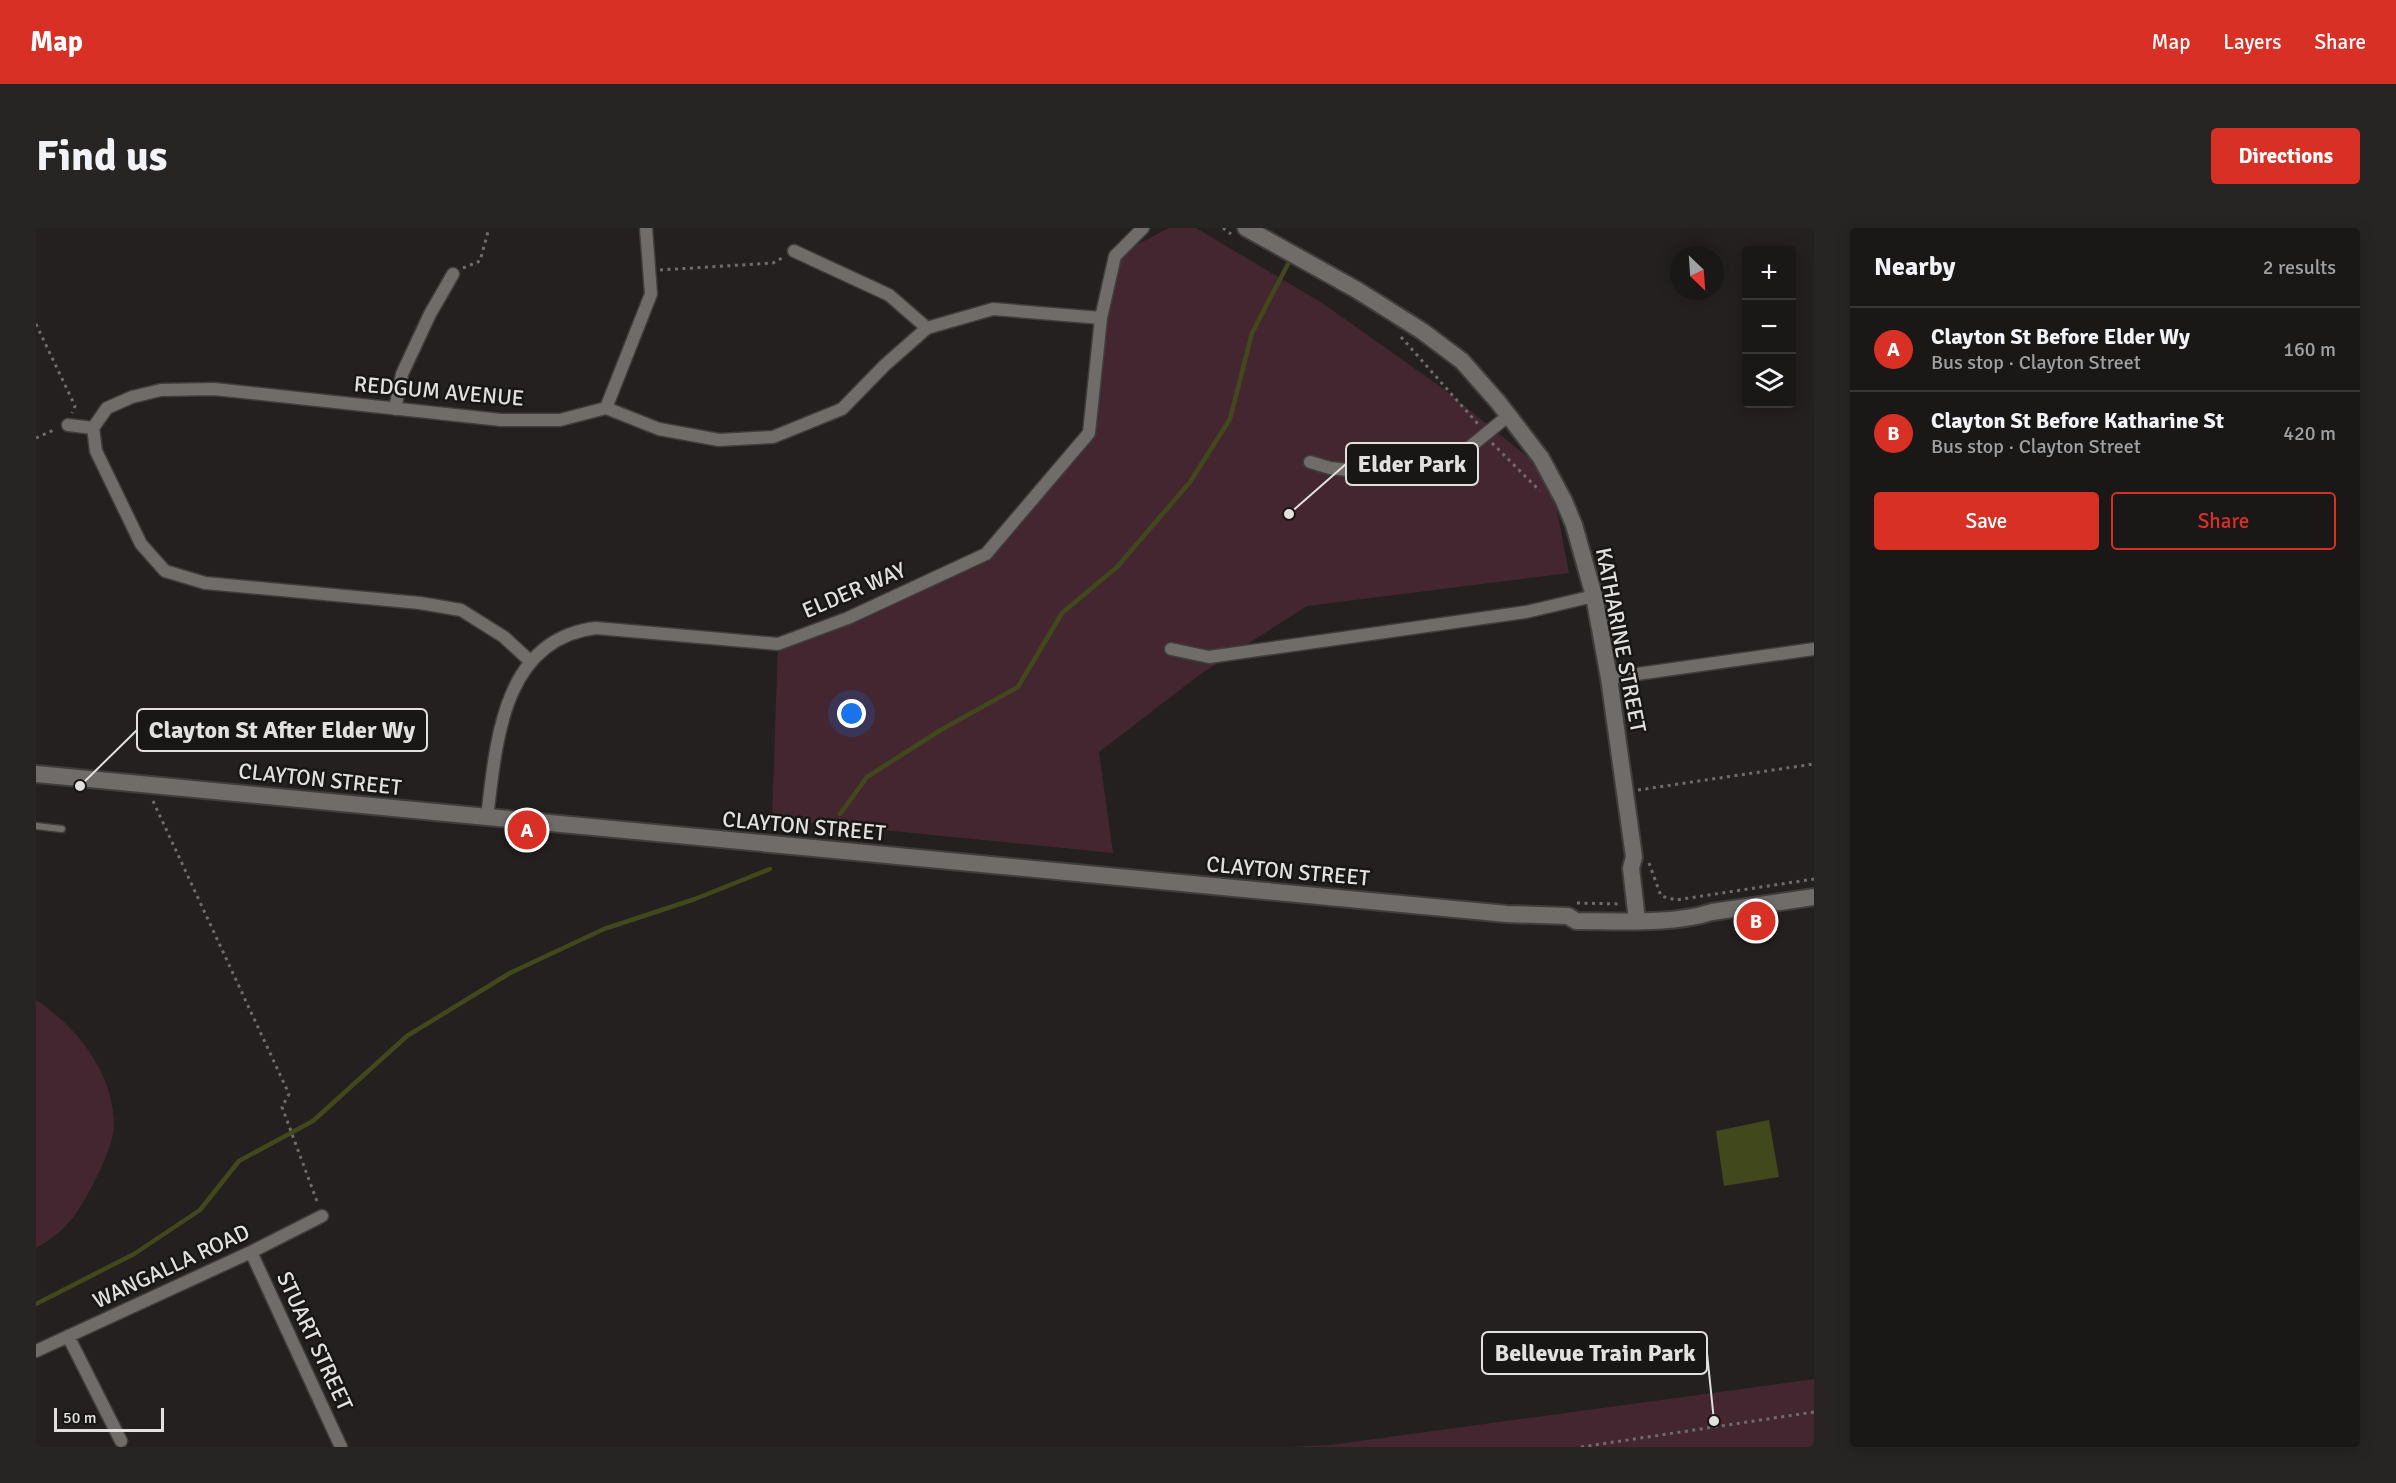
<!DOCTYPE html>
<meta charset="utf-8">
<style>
:root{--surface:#1a1817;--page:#272524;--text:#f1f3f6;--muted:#9fa0a1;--line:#383736;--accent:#d93025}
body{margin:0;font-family:Signika,sans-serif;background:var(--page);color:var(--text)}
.controls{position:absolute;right:18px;top:18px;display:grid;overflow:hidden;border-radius:6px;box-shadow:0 3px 15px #0003}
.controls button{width:54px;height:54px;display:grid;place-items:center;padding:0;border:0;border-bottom:2px solid var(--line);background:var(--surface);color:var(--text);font:30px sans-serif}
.compass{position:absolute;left:1634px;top:18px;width:54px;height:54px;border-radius:50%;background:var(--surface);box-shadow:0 3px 15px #0003;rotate:155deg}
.scale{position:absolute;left:18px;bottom:15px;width:110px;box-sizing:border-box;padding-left:6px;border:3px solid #e2e1df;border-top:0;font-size:16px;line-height:21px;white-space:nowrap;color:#e2e1df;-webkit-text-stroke:4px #191715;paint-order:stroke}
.you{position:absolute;left:816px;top:486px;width:21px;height:21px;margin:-15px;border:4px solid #fff;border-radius:50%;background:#1a73e8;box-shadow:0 0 0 9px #1a73e833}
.badge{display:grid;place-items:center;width:39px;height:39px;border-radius:50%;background:var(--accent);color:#fff;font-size:20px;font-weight:700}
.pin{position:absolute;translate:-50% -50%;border:3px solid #fff;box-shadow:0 2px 6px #0006}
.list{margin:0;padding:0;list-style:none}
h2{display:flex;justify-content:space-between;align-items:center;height:78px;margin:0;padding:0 24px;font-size:26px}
h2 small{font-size:20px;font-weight:400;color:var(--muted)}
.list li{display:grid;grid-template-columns:39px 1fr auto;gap:18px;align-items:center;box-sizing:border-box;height:84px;padding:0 24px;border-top:2px solid var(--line)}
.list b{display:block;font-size:22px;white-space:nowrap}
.list p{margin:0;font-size:20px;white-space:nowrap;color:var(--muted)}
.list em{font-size:20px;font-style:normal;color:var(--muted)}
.actions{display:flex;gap:12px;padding:18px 24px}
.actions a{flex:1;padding:14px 0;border:2px solid var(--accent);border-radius:6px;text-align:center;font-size:21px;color:var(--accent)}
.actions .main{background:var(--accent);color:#fff}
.icon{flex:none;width:33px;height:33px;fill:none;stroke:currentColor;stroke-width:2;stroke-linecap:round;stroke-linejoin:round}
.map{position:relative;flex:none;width:1778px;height:1219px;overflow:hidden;border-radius:6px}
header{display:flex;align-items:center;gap:36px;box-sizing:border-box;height:84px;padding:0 30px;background:var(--accent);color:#fff}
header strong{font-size:28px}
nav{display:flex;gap:33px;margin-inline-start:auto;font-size:21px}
.intro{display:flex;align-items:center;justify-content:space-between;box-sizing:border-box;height:144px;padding:0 36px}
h1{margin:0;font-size:42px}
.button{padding:15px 27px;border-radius:6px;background:var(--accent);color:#fff;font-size:21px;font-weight:700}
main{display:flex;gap:36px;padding:0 36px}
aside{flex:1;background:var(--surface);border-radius:6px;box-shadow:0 3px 15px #0003}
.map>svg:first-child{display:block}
.green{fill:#442631}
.water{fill:#41481b}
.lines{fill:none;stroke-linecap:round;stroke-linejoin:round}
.stream{stroke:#41481b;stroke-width:4.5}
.service-casing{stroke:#3f3e3c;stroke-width:9}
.minor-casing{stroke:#3f3e3c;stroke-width:15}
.secondary-casing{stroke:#3f3e3c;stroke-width:20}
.path{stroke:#6f6d6b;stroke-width:3;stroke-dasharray:3 4.5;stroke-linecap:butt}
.service{stroke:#706c6a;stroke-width:6}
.minor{stroke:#706c6a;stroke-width:12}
.secondary{stroke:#706c6a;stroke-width:16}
.labels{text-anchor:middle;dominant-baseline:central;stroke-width:5;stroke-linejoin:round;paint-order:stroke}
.street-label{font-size:22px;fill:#e2e1df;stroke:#191715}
.leader{fill:none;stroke:#e2e1df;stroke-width:2}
.callout-dot{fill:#e2e1df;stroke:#191715;stroke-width:2}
.callout{fill:#191715;stroke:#e2e1df;stroke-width:2}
.callout-label{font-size:24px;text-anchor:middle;font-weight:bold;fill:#e2e1df}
</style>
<header>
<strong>Map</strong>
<nav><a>Map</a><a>Layers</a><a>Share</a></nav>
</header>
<div class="intro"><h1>Find us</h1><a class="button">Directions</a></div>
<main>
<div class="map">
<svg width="1778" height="1219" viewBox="0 0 1778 1219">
<rect width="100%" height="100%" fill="#23201f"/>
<path class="green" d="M1133 0H1160L1286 75 1405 159 1514 247 1533 345 1271 378 1166 445 1063 524 1077 625 736 591 742 416 950 326 1053 205 1079 28Z
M0 772C41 799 77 844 78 896 79 911 63 946 55 960 40 988 29 1004 0 1020Z
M1778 1151V1219H1251L1295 1217Z"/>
<path class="water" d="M1733 892 1743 949 1688 958 1680 903Z"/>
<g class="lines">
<path class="stream" d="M804 586 831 549 903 503 982 459 1026 385 1081 339 1154 254 1194 191 1216 105 1252 36
M0 1076 98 1026 164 982 203 933 277 893 371 808 474 745 568 701 659 671 734 641"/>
<defs>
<path id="service" d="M0 598 26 601"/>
<path id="minor" d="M758 23 853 67 891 100
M570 180 623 201 683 212 737 209 806 181 849 137 891 100 957 81 1065 90
M359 181 366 146 394 86 417 46
M32 197 57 200
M1274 234 1294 240 1312 242 1417 228 1429 223 1473 187
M1135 421 1173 429 1490 384 1558 368
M494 433 468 409 425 382 384 375 169 355 129 343 105 316 60 223 57 200 71 180 96 169 125 162 178 161 465 192H524L570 180 615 66 610 0
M1573 450 1778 421
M451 590C460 515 466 411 560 400L742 416 812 390 950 326 1053 205 1065 90 1079 28 1107 0
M215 1024 305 1219
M32 1108 85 1213
M0 1123 215 1024 286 988"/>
<path id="secondary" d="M1210 0 1321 62 1386 103 1426 133 1462 174 1505 230 1528 273 1538 297 1558 368 1573 450 1598 629 1595 640 1601 692
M0 546 1471 686 1532 688 1540 693C1582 693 1636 697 1676 684L1778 669"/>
</defs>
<use href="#service" class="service-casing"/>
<use href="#minor" class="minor-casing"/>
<use href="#secondary" class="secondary-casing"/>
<path class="path" d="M1187 0 1195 6
M427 40 444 33 453 0
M624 42 737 35 748 29
M0 96 39 178 36 185
M1365 109 1442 196
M0 210 20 201
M1456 215 1504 263
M1602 562 1778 536
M117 573 253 866 246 879 282 976
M1613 635 1625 668 1640 672 1778 651
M1541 675 1585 676
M1545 1219 1778 1184"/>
<use href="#service" class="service"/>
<use href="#minor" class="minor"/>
<use href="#secondary" class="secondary"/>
</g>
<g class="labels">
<g class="street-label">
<text transform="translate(403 163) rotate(5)">REDGUM AVENUE</text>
<text transform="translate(818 362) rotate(-23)">ELDER WAY</text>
<text transform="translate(1585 412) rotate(79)">KATHARINE STREET</text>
<text transform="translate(284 551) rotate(6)">CLAYTON STREET</text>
<text transform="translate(768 598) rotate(5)">CLAYTON STREET</text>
<text transform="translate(1252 643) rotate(5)">CLAYTON STREET</text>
<text transform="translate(135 1038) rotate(-25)">WANGALLA ROAD</text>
<text transform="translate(279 1113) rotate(65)">STUART STREET</text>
</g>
</g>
<path class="leader" d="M1253 286L1310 236M44 558L101 502M1678 1193L1671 1125"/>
<g class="callout-dot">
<circle cx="1253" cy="286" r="6"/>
<circle cx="44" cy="558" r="6"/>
<circle cx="1678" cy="1193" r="6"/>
</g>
<g class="callout">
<rect x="1310" y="215" width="132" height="42" rx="6"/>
<rect x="101" y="481" width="290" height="42" rx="6"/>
<rect x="1446" y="1104" width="225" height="42" rx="6"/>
</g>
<g class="callout-label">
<text x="1376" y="244">Elder Park</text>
<text x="246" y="510">Clayton St After Elder Wy</text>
<text x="1559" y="1133">Bellevue Train Park</text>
</g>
</svg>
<div class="controls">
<button>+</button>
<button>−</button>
<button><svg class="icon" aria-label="layers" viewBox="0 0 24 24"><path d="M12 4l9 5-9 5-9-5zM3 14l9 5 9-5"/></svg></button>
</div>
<svg class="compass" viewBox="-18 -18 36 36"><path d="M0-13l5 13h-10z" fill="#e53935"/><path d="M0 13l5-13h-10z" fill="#9fa0a1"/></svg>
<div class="scale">50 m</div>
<div class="you"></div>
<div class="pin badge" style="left:491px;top:602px">A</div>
<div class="pin badge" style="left:1720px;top:693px">B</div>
</div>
<aside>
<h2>Nearby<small>2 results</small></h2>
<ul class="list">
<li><span class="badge">A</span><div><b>Clayton St Before Elder Wy</b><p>Bus stop · Clayton Street</p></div><em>160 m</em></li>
<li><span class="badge">B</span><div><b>Clayton St Before Katharine St</b><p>Bus stop · Clayton Street</p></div><em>420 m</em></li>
</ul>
<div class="actions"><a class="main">Save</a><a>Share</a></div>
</aside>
</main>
